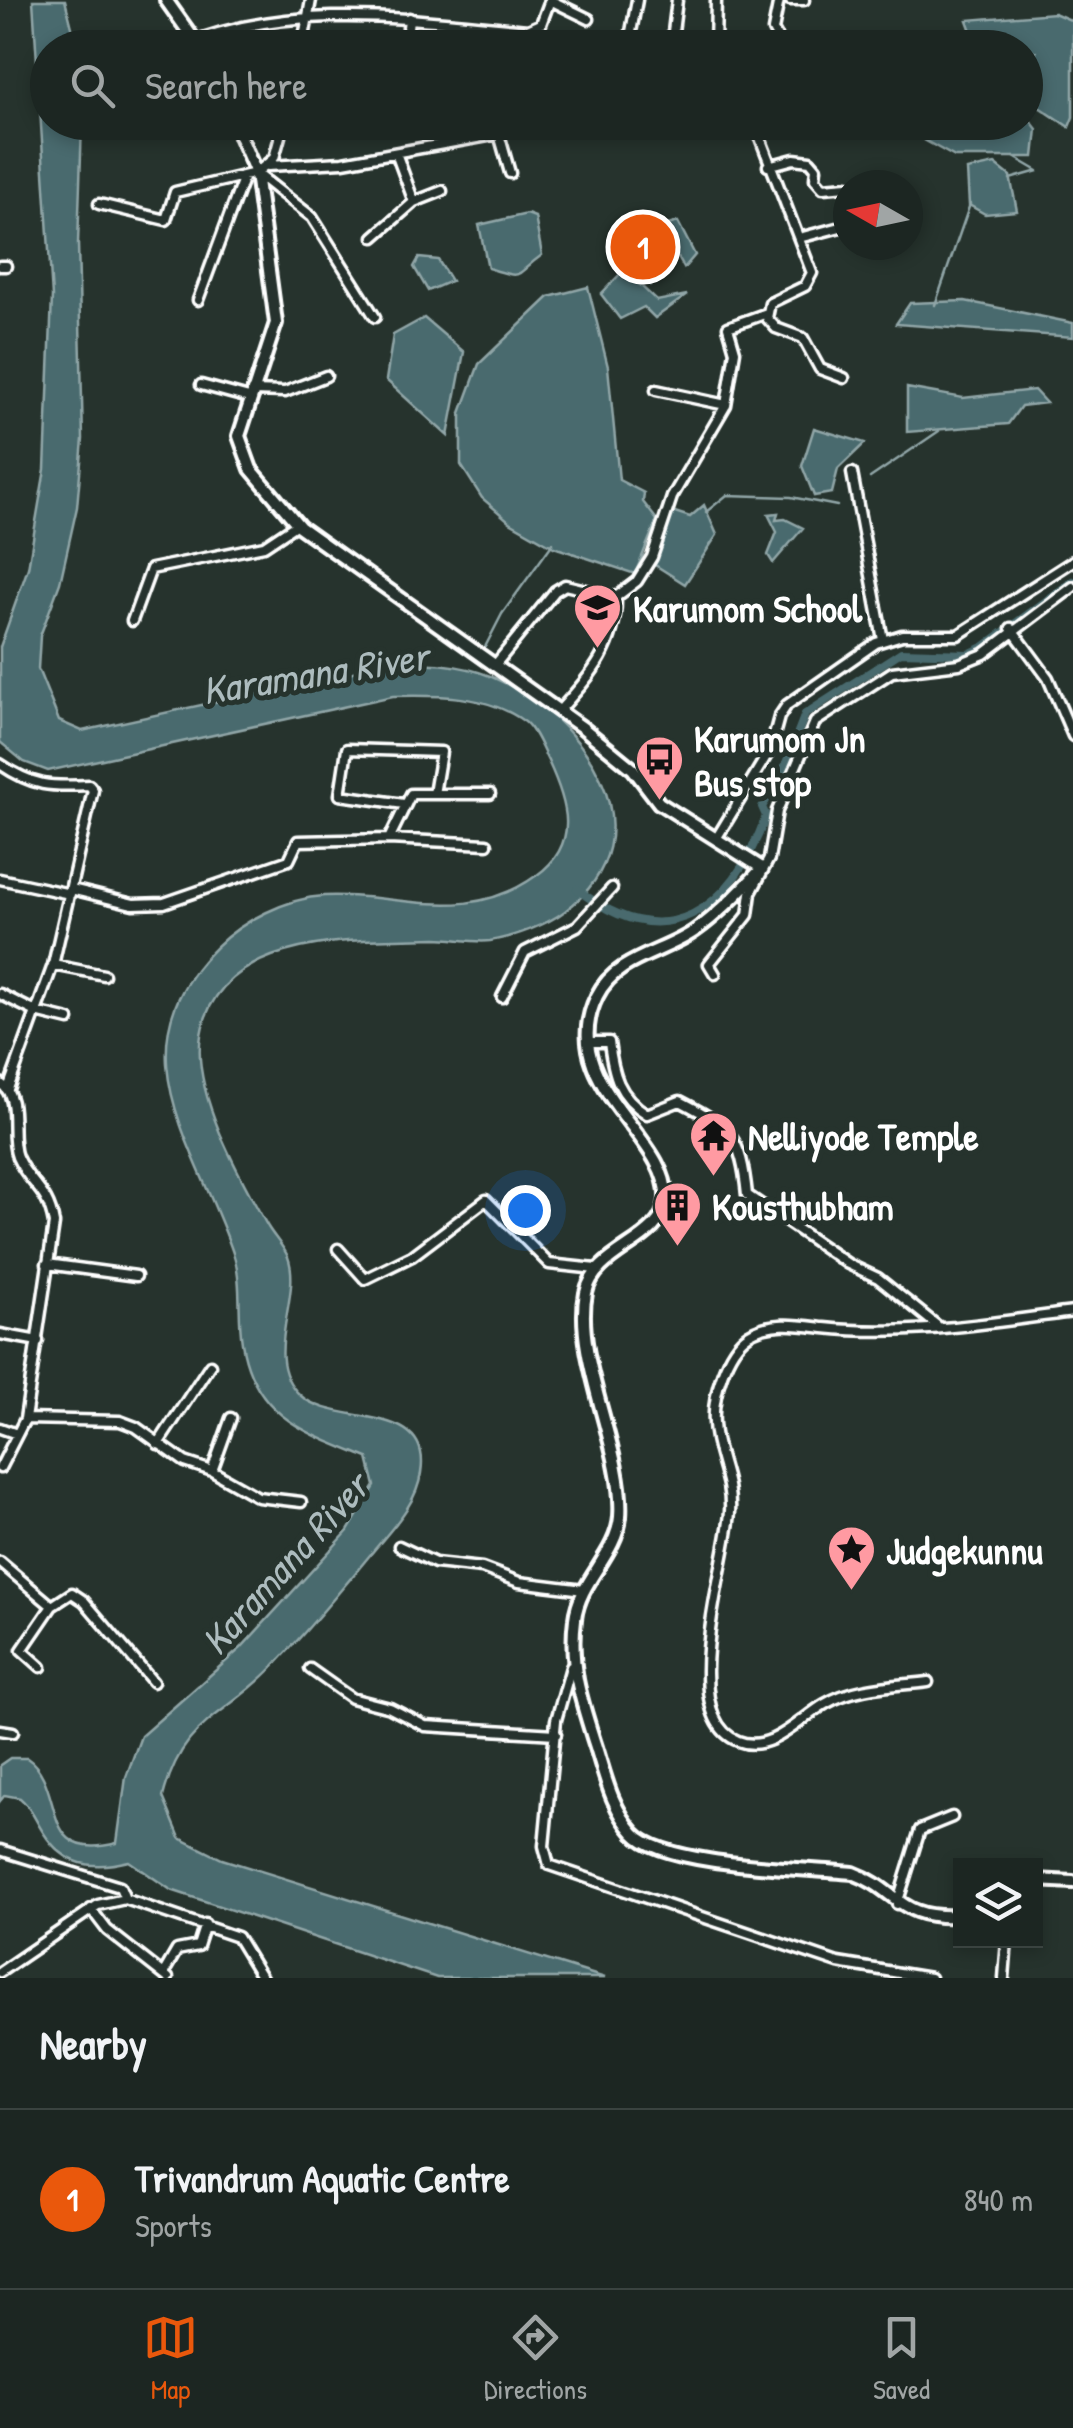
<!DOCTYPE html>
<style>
:root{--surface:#1c2622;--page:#252e2a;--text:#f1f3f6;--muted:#a0a5a5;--line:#3a4340;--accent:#ea580c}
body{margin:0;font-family:"Patrick Hand",sans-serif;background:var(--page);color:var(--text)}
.controls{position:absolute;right:30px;bottom:30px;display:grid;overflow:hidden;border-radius:0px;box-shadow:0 5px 15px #0003}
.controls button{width:90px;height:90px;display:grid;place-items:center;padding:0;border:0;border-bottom:2px solid var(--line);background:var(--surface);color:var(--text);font:50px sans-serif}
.compass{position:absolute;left:833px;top:170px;width:90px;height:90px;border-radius:50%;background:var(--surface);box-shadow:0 5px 15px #0003;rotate:279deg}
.you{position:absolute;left:525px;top:1210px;width:35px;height:35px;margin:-25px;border:8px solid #fff;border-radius:50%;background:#1a73e8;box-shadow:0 0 0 15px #1a73e833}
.badge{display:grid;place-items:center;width:65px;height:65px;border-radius:50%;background:var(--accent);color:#fff;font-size:32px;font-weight:700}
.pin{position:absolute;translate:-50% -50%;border:5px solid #fff;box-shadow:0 2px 10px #0006}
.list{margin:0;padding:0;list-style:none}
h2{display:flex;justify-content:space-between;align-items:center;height:130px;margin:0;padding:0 40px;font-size:42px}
h2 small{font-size:32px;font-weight:400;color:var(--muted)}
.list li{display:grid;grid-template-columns:65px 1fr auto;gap:30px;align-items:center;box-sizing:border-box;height:180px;padding:0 40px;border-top:2px solid var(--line)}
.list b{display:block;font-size:38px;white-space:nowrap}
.list p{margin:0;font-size:32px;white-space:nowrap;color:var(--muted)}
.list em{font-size:32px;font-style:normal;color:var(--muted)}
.icon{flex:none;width:55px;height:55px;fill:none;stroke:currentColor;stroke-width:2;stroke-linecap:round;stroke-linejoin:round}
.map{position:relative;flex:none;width:1073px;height:1978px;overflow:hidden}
.search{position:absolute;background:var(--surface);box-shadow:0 5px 15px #0003;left:30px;right:30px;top:30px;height:110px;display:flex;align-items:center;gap:25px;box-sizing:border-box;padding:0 35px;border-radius:55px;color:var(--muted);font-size:38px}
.sheet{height:310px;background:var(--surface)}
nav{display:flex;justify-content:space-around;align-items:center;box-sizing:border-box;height:140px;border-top:2px solid var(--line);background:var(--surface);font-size:28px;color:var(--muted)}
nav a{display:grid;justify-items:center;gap:5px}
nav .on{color:var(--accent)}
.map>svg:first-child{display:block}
.water{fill:#486b6e;stroke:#91a6a8;stroke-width:2.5}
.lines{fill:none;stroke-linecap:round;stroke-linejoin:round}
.stream{stroke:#91a6a8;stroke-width:2.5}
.canal{stroke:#486b6e;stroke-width:8}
.minor-casing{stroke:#fff;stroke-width:15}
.secondary-casing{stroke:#fff;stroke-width:18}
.minor{stroke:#26332d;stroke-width:8}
.secondary{stroke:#26332d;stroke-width:10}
.labels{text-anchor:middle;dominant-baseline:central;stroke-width:10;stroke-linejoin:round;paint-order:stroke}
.poi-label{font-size:38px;font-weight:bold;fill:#fff;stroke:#26332d;text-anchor:start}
.water-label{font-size:40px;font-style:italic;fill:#adbcbe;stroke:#26332d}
</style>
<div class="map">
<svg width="1073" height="1978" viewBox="0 0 1073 1978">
<rect width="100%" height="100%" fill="#26332d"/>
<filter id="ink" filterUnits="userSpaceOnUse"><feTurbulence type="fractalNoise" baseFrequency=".01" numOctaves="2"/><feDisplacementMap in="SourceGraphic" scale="20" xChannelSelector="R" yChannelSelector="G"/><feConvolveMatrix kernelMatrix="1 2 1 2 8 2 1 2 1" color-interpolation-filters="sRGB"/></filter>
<g filter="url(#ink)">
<path class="water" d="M33 0H65L77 47 48 48V122L82 123 78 244 83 439 77 507 60 583 40 636 38 669 59 721 82 731 394 663C428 663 458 663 490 676 583 715 667 833 565 911 547 925 513 937 490 941 473 943 454 938 436 938 358 940 218 933 201 1035 191 1092 241 1179 268 1227 274 1237 284 1247 288 1257 303 1297 260 1358 300 1395 333 1427 433 1401 421 1473 417 1503 393 1527 375 1549 341 1590 307 1632 269 1671 220 1720 182 1722 163 1797L180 1838 222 1859 605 1978H437L171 1890 129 1861C93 1870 65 1867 43 1832 35 1820 31 1807 20 1798L5 1795 0 1801V1765L10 1758H27C67 1785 36 1864 117 1843L126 1777 141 1736 241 1648 348 1531 375 1486 368 1458C307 1433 254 1417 242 1343 237 1313 243 1283 233 1253 196 1145 114 1048 216 947 242 921 287 898 324 896 401 892 466 927 537 875 581 843 567 802 548 761 542 749 535 730 525 722 487 694 438 695 393 696L48 771 24 762 0 742V647L28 568 45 469 52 297Z
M1054 13 1073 21V117L1069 127 1027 99 1036 52 1026 48 977 47 967 20Z
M1026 115 1037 129 1034 157H955L924 140 923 123 1026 122Z
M995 164 1010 176 1017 211 985 214 969 205 967 170Z
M527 214 535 217 542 255C513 276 525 280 488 268L479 225Z
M678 222 695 255 684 268 661 227Z
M641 224 669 273 650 285 622 239Z
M419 258 438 260 451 281 428 291 414 267Z
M624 270 657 301 687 295 655 318 644 307 620 319 601 294Z
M588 287 608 367 619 480 644 493 643 502 657 520 635 574 554 547 510 522 482 498 461 465V413L479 364 549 297Z
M965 301 1073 323V337L896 324 910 303Z
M424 318 464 352 448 436 386 380 393 335Z
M907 388 963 398 1034 390 1046 403 1021 406 1008 424 907 432Z
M814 428 865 443 838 469 832 493 814 496 802 466Z
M704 505 717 535 685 584 655 565 672 511 690 517Z
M778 513 776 520 785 519 803 528 773 563 768 555 777 532 768 514Z"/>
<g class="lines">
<path class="stream" d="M1026 67 1034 62
M1010 179 1038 171 1014 157
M935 305 970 204
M870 478 939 431
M706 512 727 495 791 497 837 506
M483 651 502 614 553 543"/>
<path class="canal" d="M577 889C667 960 732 909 766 816L762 807 781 776 805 714 901 652 968 654 983 647 1073 581"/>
<defs>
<path id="minor" d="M550 0 589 19
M779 0 773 30 783 48
M790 0H804
M535 29 552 48
M176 48C287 0 410 19 528 30L541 24 550 0
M302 48 311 0
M406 48 409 18
M628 48 637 0
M671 48 677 0
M715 48 716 0
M754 122 812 273 805 286 770 303 767 318 776 328 803 338 820 369 844 378
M396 153 414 202 442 191
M268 166 343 162 499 134 510 173
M768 166 794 159 810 161 816 168 815 179 823 188 848 186
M256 173 312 217 375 317
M860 185 889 183
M99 204 166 220 175 192 256 173 274 158 284 122
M374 237 414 202
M799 238 848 225
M0 266H6
M198 300 244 176
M201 385 249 398
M252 391 285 392 326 376
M726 405 735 351 728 327 767 313
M852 473 883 640
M132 621 151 569 264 546 297 524
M1011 628 1048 678 1073 736
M495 665 555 591 565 585 616 597 637 581 652 557 672 497 726 405 656 390
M559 711C591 675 617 647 616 597
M0 764C34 787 50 787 89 785L93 790 53 965 8 1089
M404 804 340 795 347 749 441 752 434 794
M389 839 487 844
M716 839 770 750 779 717 787 705 876 643 902 635H958L1073 561
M0 879 70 894
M71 889 133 904 164 903 289 860 298 841 389 839 411 794H490
M53 965 104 975
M715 974 709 964 748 915 751 893 769 859 777 811 815 722 892 672 959 664 984 654 1073 587
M0 994 36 1012 69 1020
M502 997 525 952 577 926 612 888
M591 1042H609C613 1074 618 1096 647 1114L680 1101C732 1128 741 1137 747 1195L848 1264 878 1278 940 1328
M0 1083C22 1098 8 1134 17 1157 30 1186 48 1188 54 1224L25 1419 0 1468
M338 1249 365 1279 412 1256 486 1200 549 1264 596 1269
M47 1264 136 1276
M0 1334 38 1341
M25 1419 120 1421 136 1427 185 1462 212 1471 258 1497 301 1502
M0 1428 17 1434
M158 1444 210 1365
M212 1471 231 1418
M399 1546 435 1563 482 1568 519 1582 584 1590
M0 1562 52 1606 22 1650 41 1667
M52 1606 72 1593 84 1601 153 1682
M571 1667 556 1720 544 1846 549 1865 838 1963 930 1978
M310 1669 351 1698 390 1708 425 1726 556 1734
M928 1682C894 1686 855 1686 825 1704 799 1719 771 1754 738 1741 675 1717 727 1563 730 1512 732 1479 715 1454 714 1423 712 1397 726 1349 749 1334 771 1320 800 1325 824 1328 907 1337 990 1323 1073 1312
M0 1730 13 1732
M0 1850 120 1887 125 1899 237 1937 262 1978
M897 1904 920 1830 952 1817
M91 1909 107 1930 168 1978
M0 1972 98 1905 125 1899
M163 1974 177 1950 198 1946 205 1924
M1004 1978 1007 1940"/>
<path id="secondary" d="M166 0 200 48
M234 122 256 173 276 323 239 436 251 469 300 527 583 728 633 769 659 803 762 868C742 890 720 913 696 930 665 953 616 957 597 996 554 1083 671 1137 666 1200 663 1243 595 1249 586 1293 573 1358 625 1451 620 1517 617 1554 579 1581 575 1619 569 1665 581 1700 595 1744 605 1775 611 1807 634 1833 664 1867 805 1868 853 1873 899 1890 897 1920 960 1916
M1036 1880 1073 1882"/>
</defs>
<use href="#minor" class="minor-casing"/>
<use href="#secondary" class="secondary-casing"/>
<use href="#minor" class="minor"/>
<use href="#secondary" class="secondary"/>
</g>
</g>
<defs>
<symbol id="school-pin" viewBox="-11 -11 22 30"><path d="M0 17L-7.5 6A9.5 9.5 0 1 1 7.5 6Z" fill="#ff9aa2" stroke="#26332d"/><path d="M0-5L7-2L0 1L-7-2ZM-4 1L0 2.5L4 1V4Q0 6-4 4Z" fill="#111"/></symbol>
<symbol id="bus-pin" viewBox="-11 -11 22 30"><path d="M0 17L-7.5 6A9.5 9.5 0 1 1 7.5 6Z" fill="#ff9aa2" stroke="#26332d"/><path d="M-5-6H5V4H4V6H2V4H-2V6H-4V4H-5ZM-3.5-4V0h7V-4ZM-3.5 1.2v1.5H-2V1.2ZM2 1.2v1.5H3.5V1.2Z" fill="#111"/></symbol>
<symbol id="temple-pin" viewBox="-11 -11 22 30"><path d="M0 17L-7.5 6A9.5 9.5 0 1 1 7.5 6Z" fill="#ff9aa2" stroke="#26332d"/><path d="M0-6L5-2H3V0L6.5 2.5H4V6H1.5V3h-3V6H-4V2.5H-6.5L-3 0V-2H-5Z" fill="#111"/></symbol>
<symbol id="building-pin" viewBox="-11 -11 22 30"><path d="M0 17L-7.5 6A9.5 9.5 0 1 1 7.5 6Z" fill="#ff9aa2" stroke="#26332d"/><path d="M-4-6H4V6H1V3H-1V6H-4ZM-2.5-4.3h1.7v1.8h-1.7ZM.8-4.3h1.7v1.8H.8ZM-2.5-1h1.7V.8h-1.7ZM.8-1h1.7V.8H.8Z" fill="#111"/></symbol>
<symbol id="sight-pin" viewBox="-11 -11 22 30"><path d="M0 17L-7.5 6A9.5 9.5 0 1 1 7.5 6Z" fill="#ff9aa2" stroke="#26332d"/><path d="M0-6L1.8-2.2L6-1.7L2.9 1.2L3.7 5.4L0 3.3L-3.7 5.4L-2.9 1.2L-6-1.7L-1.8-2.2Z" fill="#111"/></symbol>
</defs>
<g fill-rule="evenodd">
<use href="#school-pin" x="570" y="580" width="55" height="75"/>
<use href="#bus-pin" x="632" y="732" width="55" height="75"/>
<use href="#temple-pin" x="686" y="1108" width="55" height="75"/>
<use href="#building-pin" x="650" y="1178" width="55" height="75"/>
<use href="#sight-pin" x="824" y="1522" width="55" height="75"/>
</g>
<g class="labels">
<g class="poi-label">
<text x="633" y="608">Karumom School</text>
<text x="694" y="738">Karumom Jn<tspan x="694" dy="44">Bus stop</tspan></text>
<text x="748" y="1136">Nelliyode Temple</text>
<text x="712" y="1206">Kousthubham</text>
<text x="886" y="1550">Judgekunnu</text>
</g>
<g class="water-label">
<text transform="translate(315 672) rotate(-9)">Karamana River</text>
<text transform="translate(284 1563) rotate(-48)">Karamana River</text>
</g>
</g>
</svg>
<div class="controls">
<button><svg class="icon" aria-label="layers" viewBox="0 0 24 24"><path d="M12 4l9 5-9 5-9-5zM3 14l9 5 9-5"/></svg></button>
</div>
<svg class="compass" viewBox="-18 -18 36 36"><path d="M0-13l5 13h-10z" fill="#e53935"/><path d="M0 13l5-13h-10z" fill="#a0a5a5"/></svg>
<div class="you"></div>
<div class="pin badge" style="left:643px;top:247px">1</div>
<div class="search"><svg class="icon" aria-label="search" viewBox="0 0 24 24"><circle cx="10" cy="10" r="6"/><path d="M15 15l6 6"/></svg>Search here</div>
</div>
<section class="sheet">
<h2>Nearby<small></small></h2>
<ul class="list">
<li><span class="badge">1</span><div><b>Trivandrum Aquatic Centre</b><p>Sports</p></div><em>840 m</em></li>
</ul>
</section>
<nav>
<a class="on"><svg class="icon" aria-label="map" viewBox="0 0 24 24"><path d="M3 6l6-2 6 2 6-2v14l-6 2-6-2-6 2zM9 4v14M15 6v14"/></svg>Map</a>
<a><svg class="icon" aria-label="directions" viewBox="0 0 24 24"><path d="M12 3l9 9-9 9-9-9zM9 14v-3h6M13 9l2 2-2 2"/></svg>Directions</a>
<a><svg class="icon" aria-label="saved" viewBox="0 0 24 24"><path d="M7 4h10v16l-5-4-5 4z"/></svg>Saved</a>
</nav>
